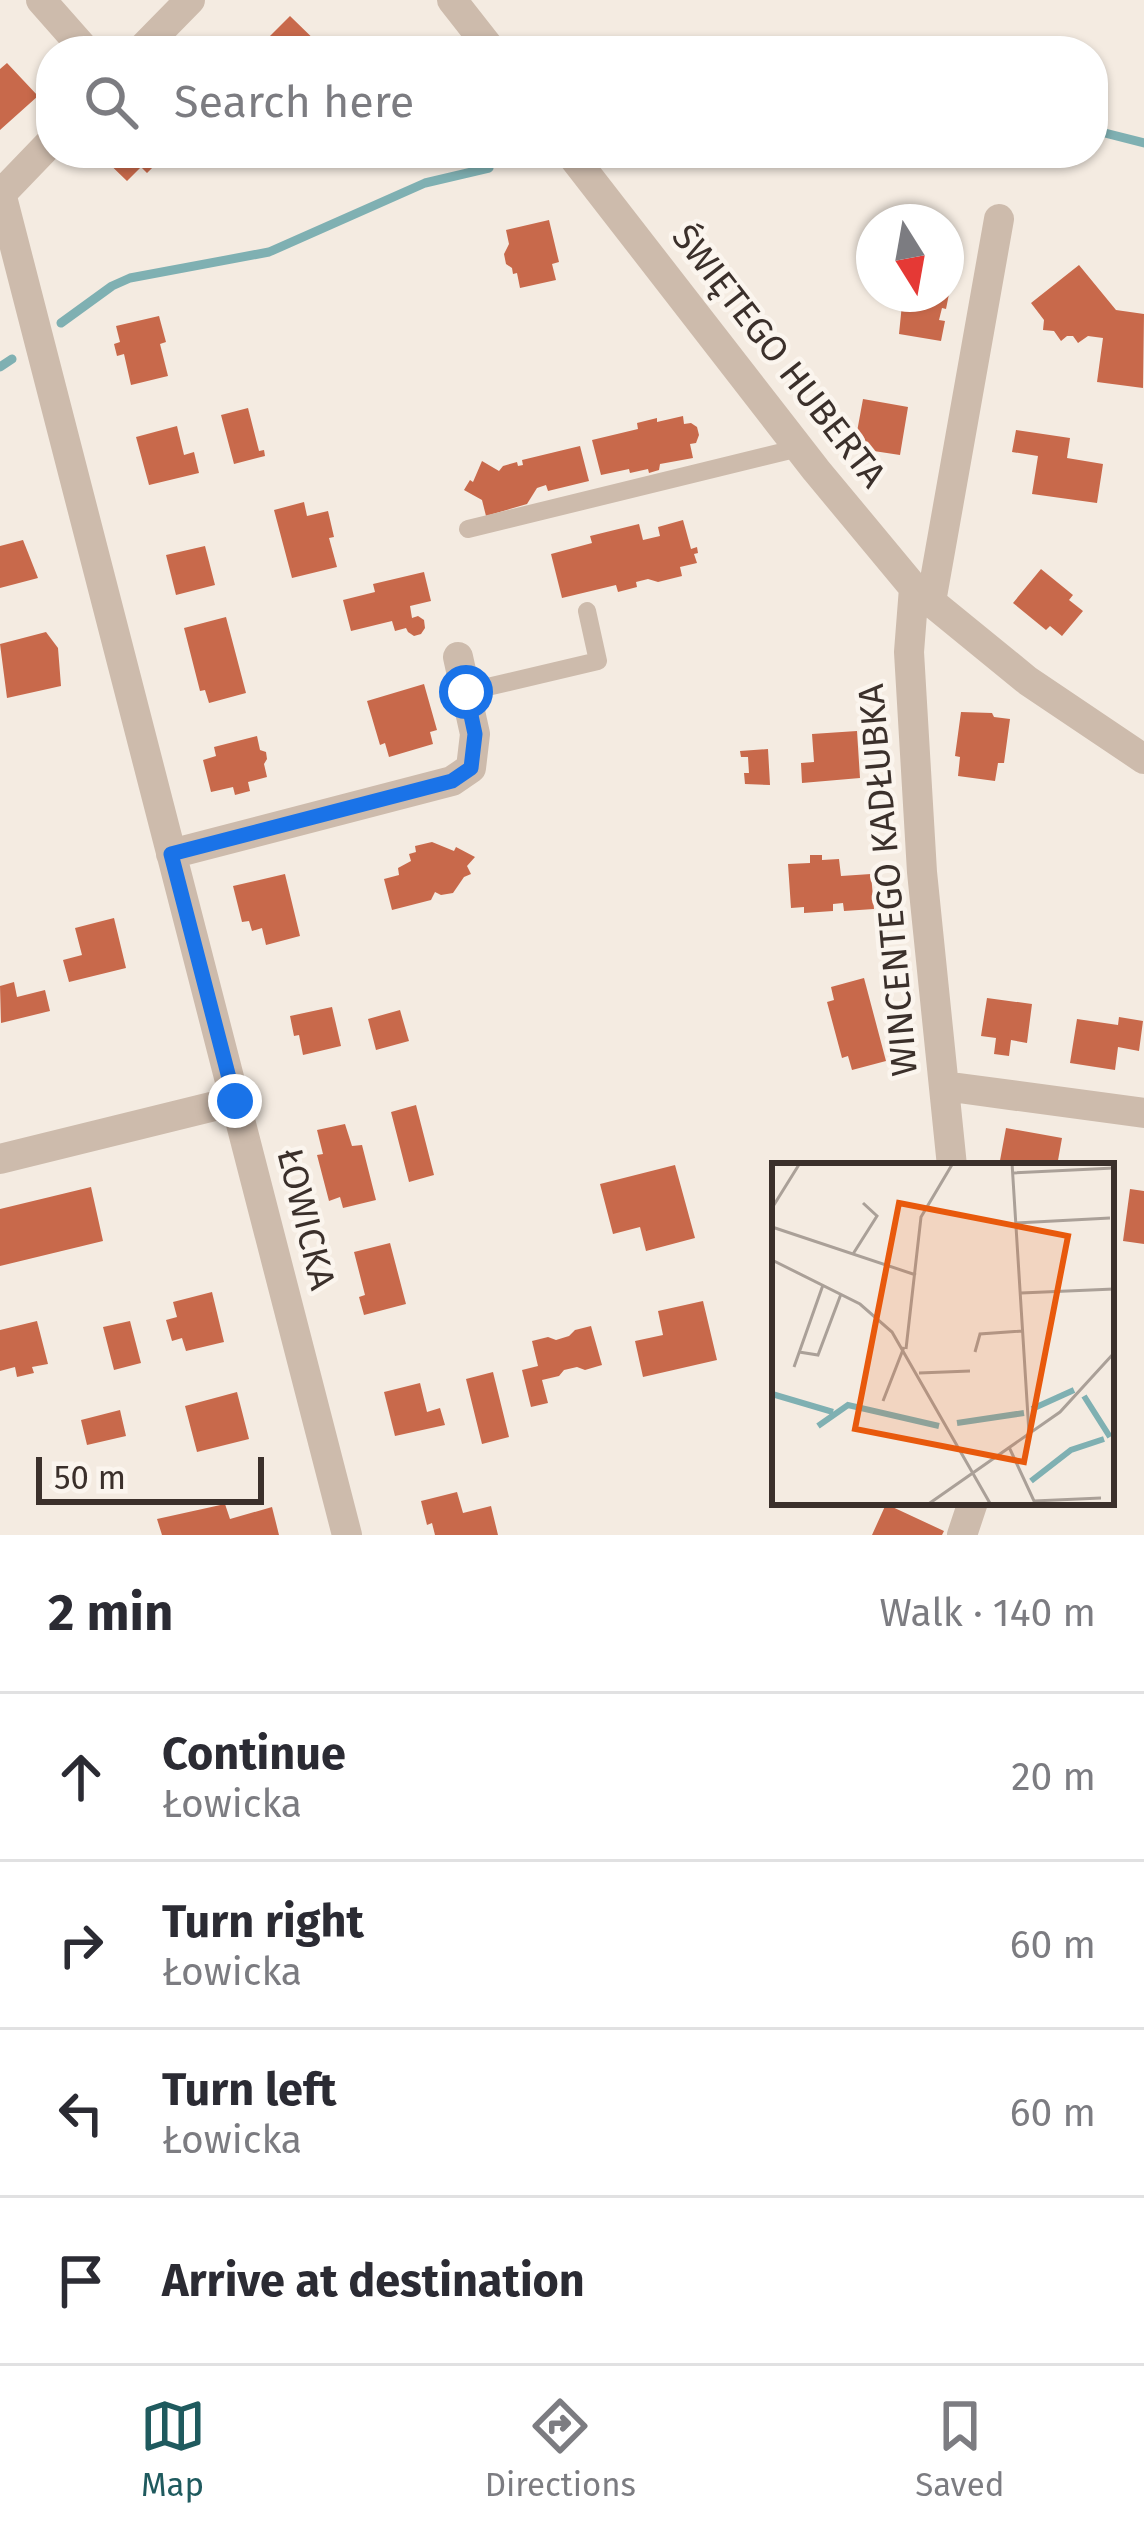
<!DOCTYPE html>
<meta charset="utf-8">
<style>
:root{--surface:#fff;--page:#f7f7f7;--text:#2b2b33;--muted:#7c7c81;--line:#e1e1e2;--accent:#1f5a5e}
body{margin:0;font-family:"Fira Sans",sans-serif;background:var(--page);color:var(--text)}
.compass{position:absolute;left:856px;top:204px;width:108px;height:108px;border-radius:50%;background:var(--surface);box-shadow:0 3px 9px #0004;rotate:169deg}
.scale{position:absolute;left:36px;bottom:30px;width:228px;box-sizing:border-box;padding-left:12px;border:6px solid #3b302b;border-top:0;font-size:33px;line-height:42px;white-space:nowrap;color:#3b302b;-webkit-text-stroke:9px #fbf5ee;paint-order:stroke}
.stop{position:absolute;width:36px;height:36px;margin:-27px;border:9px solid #1a73e8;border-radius:50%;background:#fff}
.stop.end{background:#1a73e8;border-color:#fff;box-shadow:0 3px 12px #0008}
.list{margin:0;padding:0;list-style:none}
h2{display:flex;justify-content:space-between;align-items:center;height:156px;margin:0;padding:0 48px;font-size:51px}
h2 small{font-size:39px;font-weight:400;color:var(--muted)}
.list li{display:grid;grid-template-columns:78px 1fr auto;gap:36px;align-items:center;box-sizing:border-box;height:168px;padding:0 48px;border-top:3px solid var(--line)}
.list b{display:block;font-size:45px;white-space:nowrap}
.list p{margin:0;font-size:39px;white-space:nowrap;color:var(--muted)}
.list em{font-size:39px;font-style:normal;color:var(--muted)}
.icon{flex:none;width:66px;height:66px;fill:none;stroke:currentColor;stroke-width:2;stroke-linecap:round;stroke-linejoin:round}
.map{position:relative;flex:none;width:1144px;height:1535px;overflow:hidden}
.search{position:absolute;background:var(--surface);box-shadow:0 3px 9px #0004;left:36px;right:36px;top:36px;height:132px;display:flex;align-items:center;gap:30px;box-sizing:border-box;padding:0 42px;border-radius:48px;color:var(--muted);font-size:45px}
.sheet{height:828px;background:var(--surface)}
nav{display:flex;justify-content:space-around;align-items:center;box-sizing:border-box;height:168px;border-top:3px solid var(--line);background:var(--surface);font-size:33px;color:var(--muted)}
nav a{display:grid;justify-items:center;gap:6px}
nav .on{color:var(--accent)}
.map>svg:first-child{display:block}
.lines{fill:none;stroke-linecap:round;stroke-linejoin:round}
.stream{stroke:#7fb0b2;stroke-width:9}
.building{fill:#c8694b}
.lane{stroke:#cdbbac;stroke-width:18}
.street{stroke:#cdbbac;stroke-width:30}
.route{stroke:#1a73e8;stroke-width:15}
.labels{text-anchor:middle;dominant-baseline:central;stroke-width:9;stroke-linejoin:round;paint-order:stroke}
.street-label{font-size:36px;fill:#3b302b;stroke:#fbf5ee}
.inset-river{fill:none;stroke:#7fb0b2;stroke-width:6}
.inset-road{fill:none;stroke:#aaa098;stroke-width:3}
.view{fill:#e8590c;fill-opacity:0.15;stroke:#e8590c;stroke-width:6}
.inset-edge{fill:none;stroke:#3b302b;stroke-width:6}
</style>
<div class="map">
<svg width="1144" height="1535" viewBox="0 0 1144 1535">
<rect width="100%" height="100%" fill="#f4ebe1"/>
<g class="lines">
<path class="stream" d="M1093 130 1144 143
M61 323 112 286 130 278 269 252 425 183 489 168
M0 367 12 359"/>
</g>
<path class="building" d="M290 16 326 51H269L262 44Z
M7 63 38 96 0 130V69Z
M98 153H152L159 161 147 173 141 167 127 181Z
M549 220 559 262 552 264 556 280 520 288 517 273 513 274 512 268 506 264 504 254 509 244 506 230Z
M1079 265 1116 310 1144 314 1143 388 1097 382 1103 338 1088 336 1078 343 1073 336H1067L1061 341 1054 331 1043 330 1044 320 1031 303Z
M946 278 952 279 946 309 942 308 939 320 945 321 941 341 899 334 903 294H946Z
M159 316 166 342 160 344 168 376 131 385 124 354 117 356 114 344 120 342 116 326Z
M863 399 908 407 900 455 854 448Z
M248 408 259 451 264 450 265 456 234 464 221 415Z
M683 416 684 424 691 423 697 427 699 435 696 443 690 444 693 458 660 464 659 470 649 473 648 469 630 473 629 469 601 475 592 440 638 429 637 423 657 418V422Z
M177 426 184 455 194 452 199 473 149 485 136 437Z
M1016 430 1070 438 1067 458 1103 464 1097 503 1032 494 1038 456 1012 452Z
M580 446 589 481 548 491 546 485 537 488 527 504 486 516 482 500 464 490 470 480 473 482 482 461 499 471 503 466 517 462 518 466 523 465 522 460Z
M304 502 307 516 328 511 334 537 329 538 337 567 292 578 274 510Z
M683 520 691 549 697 547 698 553 694 554 697 563 680 567 682 576 658 582 648 579 636 582 637 587 618 592 616 585 562 598 551 554 592 543 590 536 639 524 643 540 660 536 658 527Z
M23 540 38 578 0 588V546Z
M205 546 215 585 176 595 166 555Z
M1041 569 1073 595 1069 600 1083 611 1062 636 1050 626 1046 630 1013 603Z
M424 572 431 601 410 606 412 618 418 616 424 620 425 628 421 634 414 636 408 632 406 628 395 631 392 621 351 631 343 600 375 592 373 584Z
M226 617 246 693 209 703 205 690 200 691 184 628Z
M46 632 58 648 61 686 7 698 0 644Z
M424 684 437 730 430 732 433 744 389 757 385 743 380 745 367 701Z
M961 712 992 713 994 717 1010 719 1004 763H998L995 781 958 776 960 757 955 756Z
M857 731 860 778 802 783 801 763 814 762 812 734Z
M257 736 260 750 266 752 267 759 264 764 267 777 248 782 250 791 235 795 233 787 211 792 203 760 216 756 214 747Z
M768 749 770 785 745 784 744 773H749L748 757H741L740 751Z
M432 842 454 851 456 847 475 857 467 866 471 874 464 877 453 893 441 895 435 892 431 900 392 910 384 879 399 875 398 868 411 861 409 854 416 852 415 846Z
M810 855H822V860L839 859 841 876 871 874 874 909 844 911 843 903 833 904V911L804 913V907L791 908 788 864 810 863Z
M285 874 300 936 266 945 262 928 252 931 249 921 242 922 233 886Z
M114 918 126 968 69 982 63 960 82 955 75 928Z
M864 978 886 1061 852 1070 848 1056 842 1058 827 1002 834 1000 831 987Z
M14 982 17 997 45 990 50 1011 1 1023 0 986Z
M987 998 1032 1004 1027 1043 1011 1040 1009 1056 994 1054 996 1038 981 1036Z
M332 1007 341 1046 303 1055 299 1035 294 1036 290 1016Z
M400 1010 409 1041 376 1050 368 1019Z
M1119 1017 1143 1021 1139 1051 1118 1047 1115 1070 1070 1063 1077 1019 1118 1025Z
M416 1105 434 1175 409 1182 391 1112Z
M345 1124 352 1146 362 1145 376 1200 343 1208 340 1197 329 1201 317 1155 323 1154 317 1130Z
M1006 1128 1062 1138 1057 1166H999Z
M675 1165 695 1238 646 1251 640 1227 613 1234 600 1184Z
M91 1187 103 1241 0 1266V1209Z
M1130 1189 1144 1191V1244L1123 1241Z
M390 1243 406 1304 364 1315 359 1297 365 1295 354 1252Z
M212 1292 224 1342 186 1351 182 1338 172 1341 166 1320 177 1317 173 1302Z
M703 1301 717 1360 643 1377 635 1341 663 1335 658 1311Z
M37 1321 48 1364 32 1367 34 1373 17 1377 15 1367 0 1371V1330Z
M130 1321 141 1363 114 1370 103 1327Z
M591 1326 602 1365 585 1370 577 1367 564 1370 559 1376 542 1380 548 1403 531 1407 522 1370 538 1366 532 1341 548 1337 556 1340 569 1336 575 1330Z
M493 1372 509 1437 482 1444 466 1379Z
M420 1383 427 1412 440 1408 445 1425 395 1436 384 1392Z
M237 1392 249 1439 197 1452 185 1406Z
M120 1410 126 1436 87 1445 81 1420Z
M457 1492 463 1513 491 1506 498 1535H435L432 1523 427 1525 421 1501Z
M225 1504 230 1519 272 1507 279 1535H162L157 1519Z
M886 1504 944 1531 942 1535H872Z"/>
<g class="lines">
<path class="lane" d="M468 529 799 448
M466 692 598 661 587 611"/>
<path class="street" d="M41 0 86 51
M452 0 492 51
M140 51 190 0
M570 153 816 470 914 588 1028 681 1144 759
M1 193 347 1535
M0 195 51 142
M914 588 909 652 922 872 952 1166
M931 602 999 219
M171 854 452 781 471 768 475 734 458 657
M944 1086 1144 1113
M0 1159 235 1101
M962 1535 973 1502"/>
</g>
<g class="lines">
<path class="route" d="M235 1101 171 854 452 781 471 768 475 734 466 692"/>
</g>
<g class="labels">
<g class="street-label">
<text transform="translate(779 356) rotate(52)">ŚWIĘTEGO HUBERTA</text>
<text transform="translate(888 880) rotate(-95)">WINCENTEGO KADŁUBKA</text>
<text transform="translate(306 1219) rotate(76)">ŁOWICKA</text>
</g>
</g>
<g transform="translate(772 1163)">
<rect width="342" height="342" fill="#f4ebe1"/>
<path class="inset-river" d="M0 231 61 249M312 233 338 274M260 246 302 227M185 260 252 250M46 263 76 242 167 263M259 318 299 287 332 276"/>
<path class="inset-road" d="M240 0 257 270M241 10 342 5M0 45 28 0M244 60 338 55M0 64 144 112M81 91 105 53 91 40M0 97 88 141 120 169 219 342M249 130 342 126M134 186 149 54 181 0M27 189 46 192 69 131M203 189 208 171 251 168M22 204 51 122M147 210 198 208M111 238 132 184M237 284 262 338 329 335M155 342 288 249 342 190"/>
<path class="view" d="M127 40 296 73 252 299 83 266Z"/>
<rect width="342" height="342" class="inset-edge"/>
</g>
</svg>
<svg class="compass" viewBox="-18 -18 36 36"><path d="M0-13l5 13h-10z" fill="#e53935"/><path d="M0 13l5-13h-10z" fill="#7c7c81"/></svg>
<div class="scale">50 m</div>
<div class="stop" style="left:466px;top:692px"></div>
<div class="stop end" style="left:235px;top:1101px"></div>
<div class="search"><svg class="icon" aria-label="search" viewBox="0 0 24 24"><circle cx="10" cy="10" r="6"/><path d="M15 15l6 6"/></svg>Search here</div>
</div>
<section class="sheet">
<h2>2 min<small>Walk · 140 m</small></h2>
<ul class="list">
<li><svg class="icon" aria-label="ahead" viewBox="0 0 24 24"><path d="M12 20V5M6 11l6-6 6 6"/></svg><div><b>Continue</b><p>Łowicka</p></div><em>20 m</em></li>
<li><svg class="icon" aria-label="right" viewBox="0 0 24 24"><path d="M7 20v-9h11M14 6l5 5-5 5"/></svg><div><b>Turn right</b><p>Łowicka</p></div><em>60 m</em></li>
<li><svg class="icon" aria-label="left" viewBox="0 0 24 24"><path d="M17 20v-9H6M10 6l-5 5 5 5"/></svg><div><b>Turn left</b><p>Łowicka</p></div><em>60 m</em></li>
<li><svg class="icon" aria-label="arrive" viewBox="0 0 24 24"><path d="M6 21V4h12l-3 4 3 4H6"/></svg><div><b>Arrive at destination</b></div></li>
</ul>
</section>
<nav>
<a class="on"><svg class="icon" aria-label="map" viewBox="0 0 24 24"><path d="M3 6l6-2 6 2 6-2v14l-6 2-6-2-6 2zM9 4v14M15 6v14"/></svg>Map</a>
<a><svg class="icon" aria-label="directions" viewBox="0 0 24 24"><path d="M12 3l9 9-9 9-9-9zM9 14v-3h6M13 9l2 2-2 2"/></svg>Directions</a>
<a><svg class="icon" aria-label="saved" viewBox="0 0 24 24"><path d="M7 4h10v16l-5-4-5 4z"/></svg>Saved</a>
</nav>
